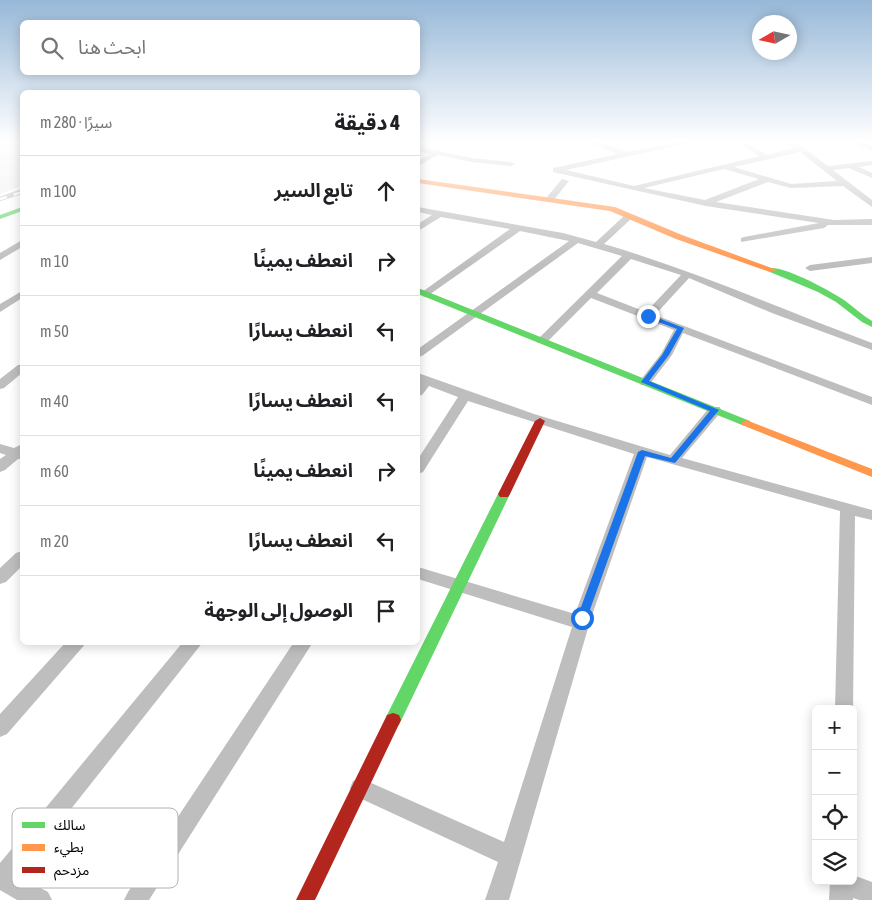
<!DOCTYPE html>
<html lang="ar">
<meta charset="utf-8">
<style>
:root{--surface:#fff;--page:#f6f6f6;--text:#202124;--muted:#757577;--line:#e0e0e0}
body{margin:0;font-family:"Asap Condensed","Noto Sans Arabic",sans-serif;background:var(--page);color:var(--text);direction:rtl}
.controls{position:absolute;right:15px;bottom:15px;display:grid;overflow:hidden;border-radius:8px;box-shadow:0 2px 12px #0003}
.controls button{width:45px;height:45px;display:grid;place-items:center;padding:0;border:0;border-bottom:1px solid var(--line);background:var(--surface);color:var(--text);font:25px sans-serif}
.compass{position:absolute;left:752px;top:15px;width:45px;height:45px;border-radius:50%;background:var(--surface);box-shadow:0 2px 12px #0003;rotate:261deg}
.stop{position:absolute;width:15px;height:15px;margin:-11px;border:4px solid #1a73e8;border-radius:50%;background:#fff}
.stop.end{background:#1a73e8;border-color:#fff;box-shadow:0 1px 5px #0008}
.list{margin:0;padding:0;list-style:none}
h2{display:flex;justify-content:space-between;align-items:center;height:65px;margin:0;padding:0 20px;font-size:21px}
h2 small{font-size:16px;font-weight:400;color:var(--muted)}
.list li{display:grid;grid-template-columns:32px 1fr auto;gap:15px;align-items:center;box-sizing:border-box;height:70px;padding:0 20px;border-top:1px solid var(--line)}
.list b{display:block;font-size:19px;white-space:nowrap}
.list em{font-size:16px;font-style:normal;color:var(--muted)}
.icon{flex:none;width:28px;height:28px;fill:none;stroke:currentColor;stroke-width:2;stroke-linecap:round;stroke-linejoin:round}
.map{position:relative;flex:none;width:872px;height:900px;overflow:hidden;direction:ltr}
.search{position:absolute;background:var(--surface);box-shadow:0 2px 12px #0003;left:20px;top:20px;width:400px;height:55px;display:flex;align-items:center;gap:12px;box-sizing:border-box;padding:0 18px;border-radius:8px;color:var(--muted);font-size:19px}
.panel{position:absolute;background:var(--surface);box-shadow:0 2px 12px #0003;left:20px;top:90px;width:400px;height:555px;border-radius:8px;direction:rtl}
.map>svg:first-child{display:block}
.green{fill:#ececec}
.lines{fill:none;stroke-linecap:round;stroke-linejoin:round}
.stream{stroke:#bfbfbf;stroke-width:2.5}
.street{fill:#bebebe;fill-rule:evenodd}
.fast{fill:#63d668;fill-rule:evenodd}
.slow{fill:#ff974d;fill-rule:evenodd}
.jam{fill:#b3261e;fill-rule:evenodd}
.rail-casing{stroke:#bebebe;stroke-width:4}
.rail{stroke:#fff;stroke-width:2.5;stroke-dasharray:7;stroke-linecap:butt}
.route{fill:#1a73e8}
.key{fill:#fff;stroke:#b2b2b2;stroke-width:1}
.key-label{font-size:14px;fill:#000}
</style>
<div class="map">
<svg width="872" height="900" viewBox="0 0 872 900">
<rect width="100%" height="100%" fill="#fff"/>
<path class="green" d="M0 140H22V186L0 194Z"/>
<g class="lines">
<path class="stream" d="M0 198 22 190"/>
<path class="street" d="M586 140H594L627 152 686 140H697L694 142 566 170 634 186 760 156 733 140H740L767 155 795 148 785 140H793L828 166 872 161V165L859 167 872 173V178L849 168 833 170 872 200V207L843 186 791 188 768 182 716 202 834 220 872 219V225H828L824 228 741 242V238L744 237 819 223 706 206 553 172V168L618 154 586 142ZM800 152 837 181 791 184 734 167ZM724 169 759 179 705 200 644 188Z
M846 140H855L872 146V151Z
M418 147 472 158 511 162 515 164 511 166 472 162 438 155 418 166V161L430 154 418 151Z
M562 179 569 181 553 201H547V197Z
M418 207 563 233 596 242 626 214H632V218L604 244C696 271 783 310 872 343V350L772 313 689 278 655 315 872 397V405L683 333 672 355 649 385H641L639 382 661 354 674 330 591 298 546 343H538L536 341 538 339 622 256 578 243 422 356 418 357V349L569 241 520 231 426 297 422 296 421 294 422 292 510 229 441 217 418 231V224L432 215 418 212ZM631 259 681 275 646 312 597 293Z
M22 240V247L0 260V253Z
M872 257V263L810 271 805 268 810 265Z
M22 291V298L0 312V304Z
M18 365H22V373L4 388 0 389V379Z
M418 373 534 414 670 455 710 407H720L721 410 720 413 682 458 872 510V520L855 516 853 712V709H835L840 511 647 457 591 618 509 900H485L498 862 353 795 350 788 353 781 360 778 504 842 572 627 418 579V567L575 614 634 454 468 401 423 472 418 474V459L458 397 429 386 422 395 418 396V384L419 382 418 381Z
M0 444 14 448 22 444V459H18L5 470 0 472V459L6 455 0 453Z
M22 551V566L6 582 0 584V568L16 553Z
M66 642H87L7 734 0 737V714Z
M183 642H203L18 876 48 892 52 900H17L0 890V863Z
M294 642H313L149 900H124L128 892Z
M853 875 872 882V900H859L853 898V900H829L830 881H853Z"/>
<path class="fast" d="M22 207V211L0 219V215Z
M770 268C785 266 831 291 844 300 854 307 862 315 872 321V327L862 322 836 302 818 292 770 272Z
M418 288 750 421 751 423 746 426 742 425 418 294Z
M504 490 510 494 399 725 393 727 387 725 385 720 387 715 498 494Z"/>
<path class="slow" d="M418 179 615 207 682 235 777 270 770 272 676 239 610 211 418 183Z
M746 420 872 469V477L742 425 741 423Z"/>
<path class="jam" d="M540 418 545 421 510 494 508 497H500L498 494 535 421Z
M393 713 399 715 401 720 315 900H296L387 715Z"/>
<defs>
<path id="rail" d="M0 199 22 192"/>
</defs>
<use href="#rail" class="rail-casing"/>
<use href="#rail" class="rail"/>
</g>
<linearGradient id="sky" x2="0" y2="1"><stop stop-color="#97b8d8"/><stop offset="0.53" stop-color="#fff"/><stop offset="1" stop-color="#fff" stop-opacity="0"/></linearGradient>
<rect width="872" height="266" fill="url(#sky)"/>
<path class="route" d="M648 314 684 328 669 355 649 381 719 410 675 463 645 456 587 618 582 622 577 618 638 452 642 450 671 458 710 411 641 382 662 355 677 329 645 317V315Z"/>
<rect x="12" y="808" width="166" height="80" rx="8" class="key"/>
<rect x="22" y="822" width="23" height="6" fill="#63d668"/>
<rect x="22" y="844" width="23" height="7" fill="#ff974d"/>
<rect x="22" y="867" width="23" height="6" fill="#b3261e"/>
<g class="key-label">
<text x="54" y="830">سالك</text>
<text x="54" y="852">بطيء</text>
<text x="54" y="875">مزدحم</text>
</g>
</svg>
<div class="controls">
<button>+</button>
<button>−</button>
<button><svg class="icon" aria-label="locate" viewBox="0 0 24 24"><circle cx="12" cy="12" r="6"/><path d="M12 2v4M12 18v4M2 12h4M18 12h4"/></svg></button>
<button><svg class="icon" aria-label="layers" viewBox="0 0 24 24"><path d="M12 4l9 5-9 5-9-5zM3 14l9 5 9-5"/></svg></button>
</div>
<svg class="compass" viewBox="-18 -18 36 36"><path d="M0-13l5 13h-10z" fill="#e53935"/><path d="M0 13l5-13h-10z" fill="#757577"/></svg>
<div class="stop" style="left:582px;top:618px"></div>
<div class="stop end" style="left:648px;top:316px"></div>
<div class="search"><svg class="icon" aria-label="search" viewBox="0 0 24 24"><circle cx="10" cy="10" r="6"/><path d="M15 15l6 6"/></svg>ابحث هنا</div>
<section class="panel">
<h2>4 دقيقة<small>سيرًا · 280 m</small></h2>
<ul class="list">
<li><svg class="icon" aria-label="ahead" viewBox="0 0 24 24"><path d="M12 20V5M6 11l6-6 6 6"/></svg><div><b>تابع السير</b></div><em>100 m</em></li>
<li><svg class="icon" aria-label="right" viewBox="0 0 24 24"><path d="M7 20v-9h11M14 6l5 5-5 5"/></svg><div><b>انعطف يمينًا</b></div><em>10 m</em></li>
<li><svg class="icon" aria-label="left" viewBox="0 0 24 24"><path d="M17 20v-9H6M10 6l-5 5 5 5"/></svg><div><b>انعطف يسارًا</b></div><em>50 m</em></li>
<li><svg class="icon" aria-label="left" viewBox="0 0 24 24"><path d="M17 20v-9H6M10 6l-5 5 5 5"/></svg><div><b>انعطف يسارًا</b></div><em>40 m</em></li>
<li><svg class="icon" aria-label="right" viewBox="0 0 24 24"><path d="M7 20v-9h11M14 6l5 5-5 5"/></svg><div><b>انعطف يمينًا</b></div><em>60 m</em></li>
<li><svg class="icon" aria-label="left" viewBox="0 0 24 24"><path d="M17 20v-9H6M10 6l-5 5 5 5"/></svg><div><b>انعطف يسارًا</b></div><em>20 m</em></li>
<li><svg class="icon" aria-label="arrive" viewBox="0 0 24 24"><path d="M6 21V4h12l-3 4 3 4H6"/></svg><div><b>الوصول إلى الوجهة</b></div></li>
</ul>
</section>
</div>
